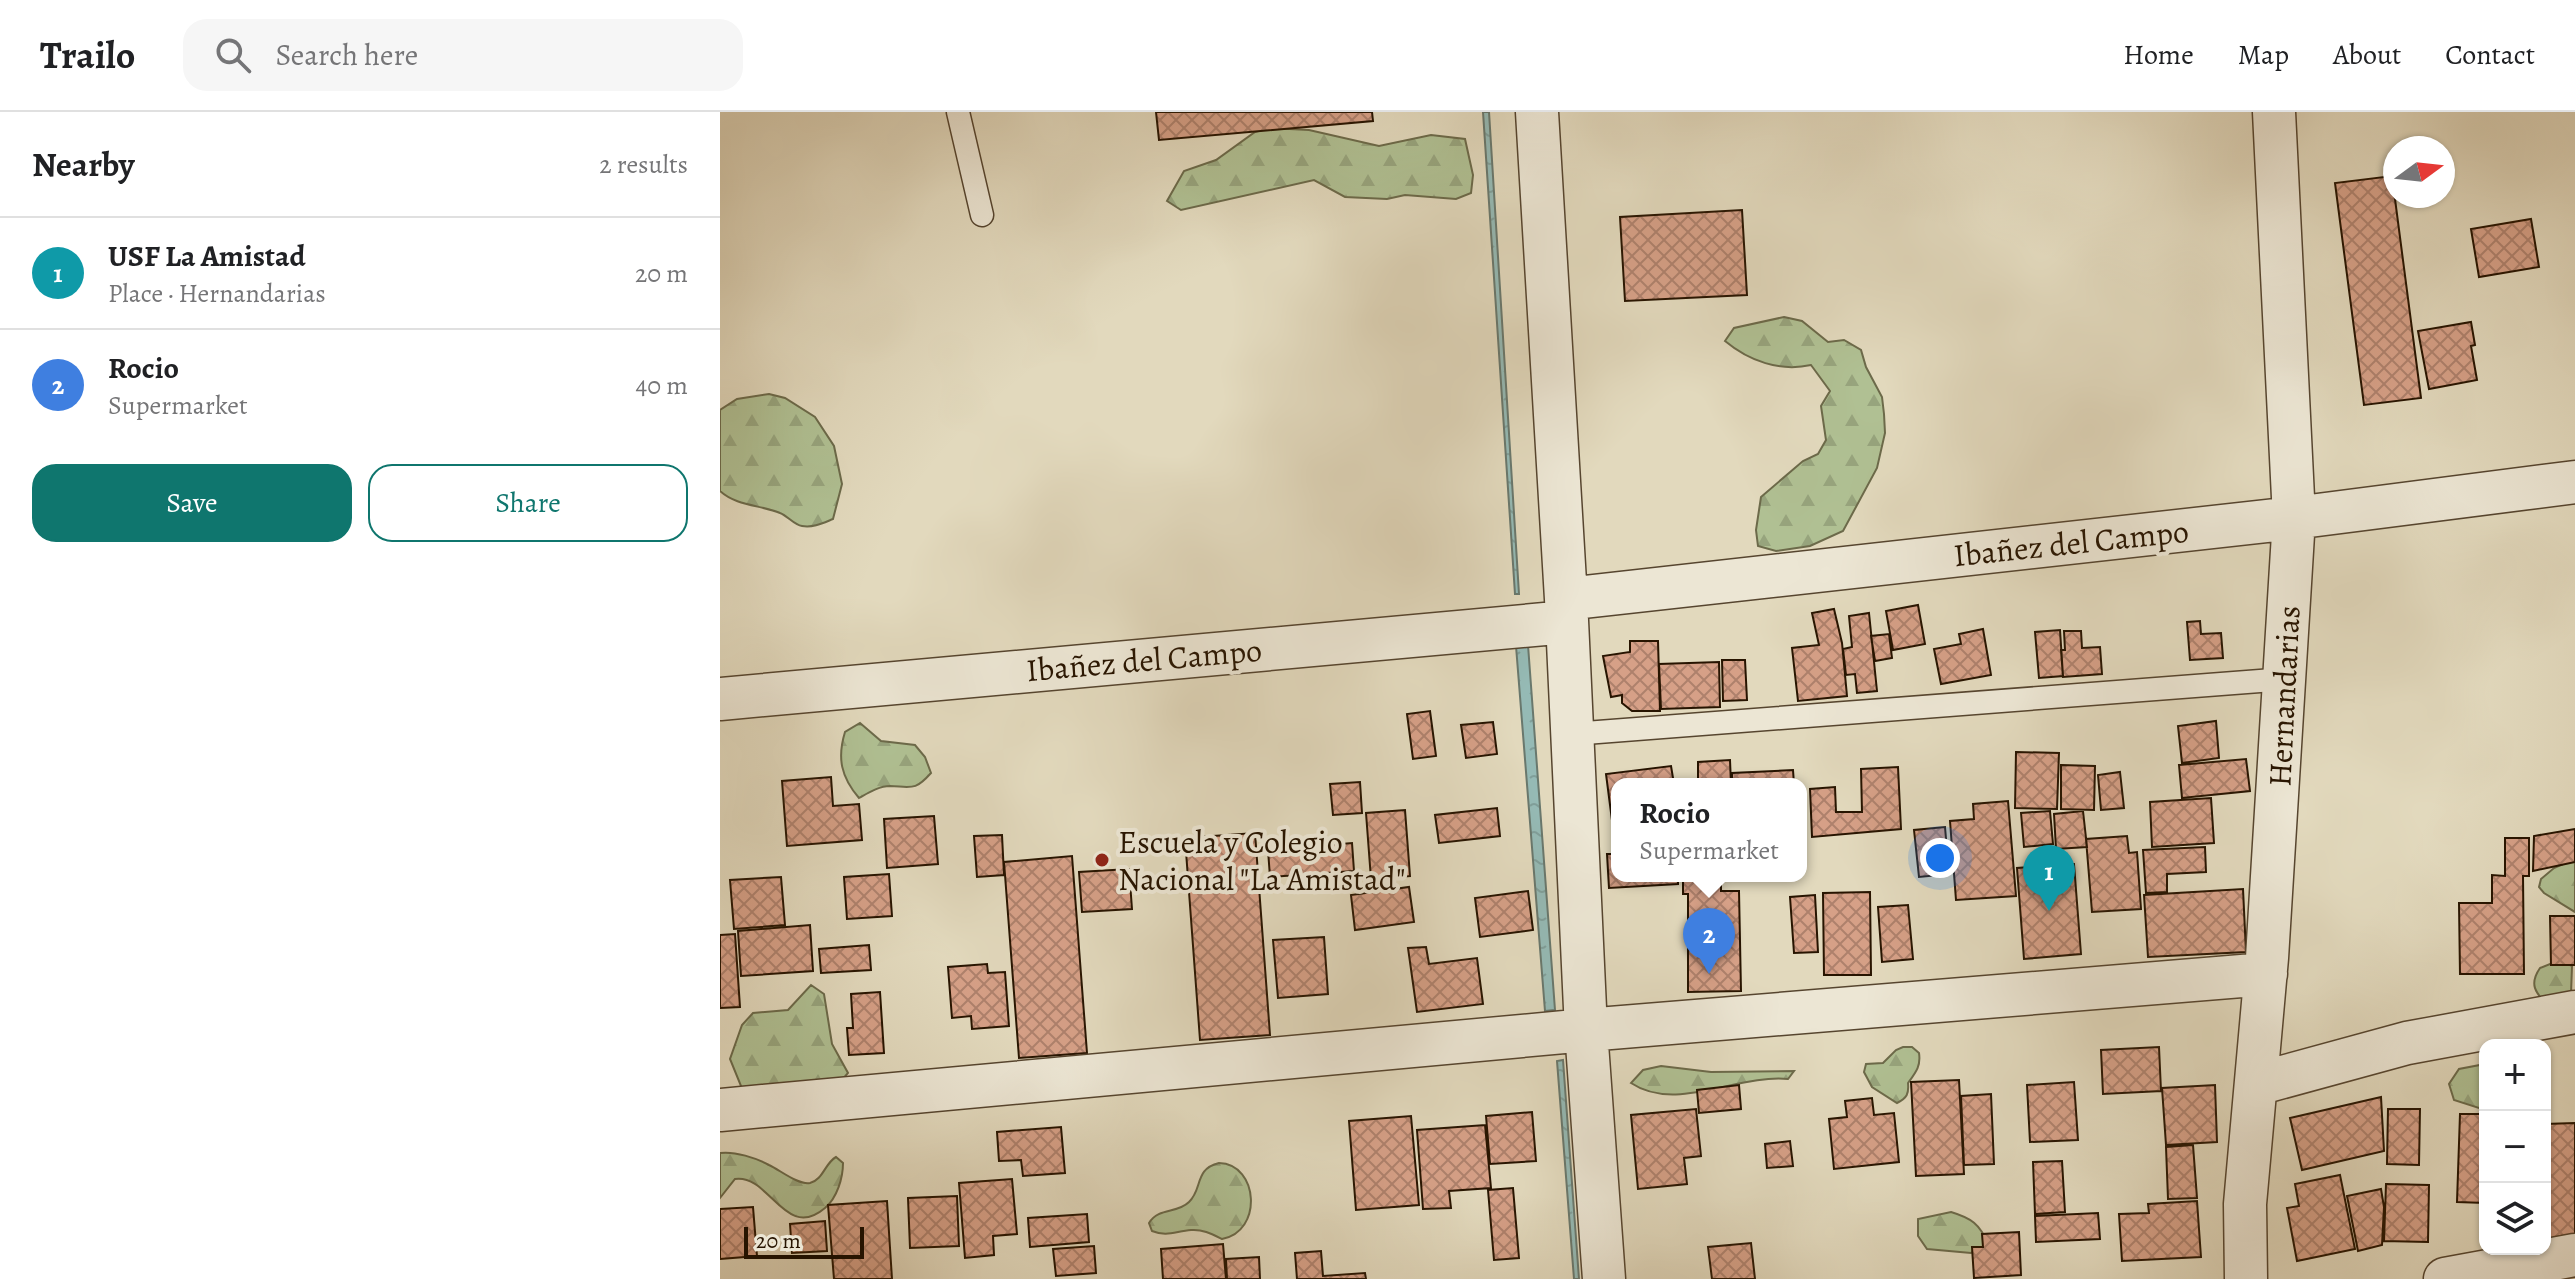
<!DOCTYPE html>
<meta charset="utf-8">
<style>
:root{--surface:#fff;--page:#f6f6f6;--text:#202124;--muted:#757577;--line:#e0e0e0;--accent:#0f766e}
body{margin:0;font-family:Alegreya,serif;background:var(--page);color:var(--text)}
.controls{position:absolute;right:24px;bottom:24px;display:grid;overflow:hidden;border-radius:16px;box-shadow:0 2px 6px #0004}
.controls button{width:72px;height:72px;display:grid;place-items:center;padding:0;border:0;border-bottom:2px solid var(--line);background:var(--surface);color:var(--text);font:40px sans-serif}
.compass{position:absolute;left:1663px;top:24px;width:72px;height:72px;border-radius:50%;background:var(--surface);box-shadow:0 2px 6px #0004;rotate:75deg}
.scale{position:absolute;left:24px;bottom:20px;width:120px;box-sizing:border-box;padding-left:8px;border:4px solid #271400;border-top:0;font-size:22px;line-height:28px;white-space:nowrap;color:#271400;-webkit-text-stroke:6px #ece6d4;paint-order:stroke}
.you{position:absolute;left:1220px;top:746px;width:28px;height:28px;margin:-20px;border:6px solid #fff;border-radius:50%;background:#1a73e8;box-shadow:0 0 0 12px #1a73e833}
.badge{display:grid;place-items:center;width:52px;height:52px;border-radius:50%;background:var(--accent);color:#fff;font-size:26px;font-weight:700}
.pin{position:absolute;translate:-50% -66px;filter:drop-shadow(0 2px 4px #0008)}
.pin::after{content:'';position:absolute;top:42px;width:28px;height:24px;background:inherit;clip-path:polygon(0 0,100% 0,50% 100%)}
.popup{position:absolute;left:891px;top:666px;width:196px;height:104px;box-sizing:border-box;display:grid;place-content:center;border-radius:16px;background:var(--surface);filter:drop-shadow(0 2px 6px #0005);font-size:26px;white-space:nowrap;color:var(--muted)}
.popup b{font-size:30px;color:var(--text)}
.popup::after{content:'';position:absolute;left:50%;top:100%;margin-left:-16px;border:16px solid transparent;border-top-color:var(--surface)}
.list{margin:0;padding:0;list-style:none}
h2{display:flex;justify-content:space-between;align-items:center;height:104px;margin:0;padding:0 32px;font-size:34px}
h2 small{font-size:26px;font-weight:400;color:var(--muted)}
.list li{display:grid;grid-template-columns:52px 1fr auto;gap:24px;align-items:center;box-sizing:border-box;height:112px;padding:0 32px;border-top:2px solid var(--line)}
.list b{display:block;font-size:30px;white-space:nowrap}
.list p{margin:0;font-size:26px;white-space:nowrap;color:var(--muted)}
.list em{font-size:26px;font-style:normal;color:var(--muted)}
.actions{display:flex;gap:16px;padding:24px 32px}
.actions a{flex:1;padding:18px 0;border:2px solid var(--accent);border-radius:24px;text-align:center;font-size:28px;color:var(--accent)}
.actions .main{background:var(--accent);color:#fff}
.icon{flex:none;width:44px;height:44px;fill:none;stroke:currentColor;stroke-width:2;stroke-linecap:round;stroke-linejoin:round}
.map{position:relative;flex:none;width:1855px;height:1167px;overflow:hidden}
header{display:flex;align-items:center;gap:48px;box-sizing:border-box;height:112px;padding:0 40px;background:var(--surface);border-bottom:2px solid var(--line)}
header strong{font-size:38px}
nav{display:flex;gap:44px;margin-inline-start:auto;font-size:28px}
.search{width:560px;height:72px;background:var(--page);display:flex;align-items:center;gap:20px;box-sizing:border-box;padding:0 28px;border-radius:24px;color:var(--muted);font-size:30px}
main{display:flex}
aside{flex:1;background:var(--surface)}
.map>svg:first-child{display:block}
.forest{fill:url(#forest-firs);stroke:#6c6a4a;stroke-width:2}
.water{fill:url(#water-ripples);stroke:#69786d;stroke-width:2}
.building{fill:url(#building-cross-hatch);stroke:#271400;stroke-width:2}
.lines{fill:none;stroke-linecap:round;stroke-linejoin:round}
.service-casing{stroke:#56452f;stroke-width:25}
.minor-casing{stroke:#56452f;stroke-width:45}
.service{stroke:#ece6d4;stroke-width:22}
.minor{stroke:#ece6d4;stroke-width:42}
.poi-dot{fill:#8f2418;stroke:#ece6d4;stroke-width:3}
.labels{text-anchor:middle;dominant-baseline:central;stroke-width:8;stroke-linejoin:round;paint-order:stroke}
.street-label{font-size:32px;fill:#271400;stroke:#ece6d4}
.poi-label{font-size:32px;fill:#271400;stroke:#ece6d4;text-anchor:start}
</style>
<header>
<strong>Trailo</strong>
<div class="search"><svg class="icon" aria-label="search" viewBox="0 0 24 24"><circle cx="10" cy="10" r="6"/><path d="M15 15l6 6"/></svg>Search here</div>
<nav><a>Home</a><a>Map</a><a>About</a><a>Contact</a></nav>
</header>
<main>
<aside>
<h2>Nearby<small>2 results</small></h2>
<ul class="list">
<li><span class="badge" style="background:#0f9aa8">1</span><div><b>USF La Amistad</b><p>Place · Hernandarias</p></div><em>20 m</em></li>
<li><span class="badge" style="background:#3f7fe0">2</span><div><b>Rocio</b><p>Supermarket</p></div><em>40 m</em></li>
</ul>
<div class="actions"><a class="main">Save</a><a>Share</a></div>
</aside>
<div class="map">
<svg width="1855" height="1167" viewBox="0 0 1855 1167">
<defs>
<pattern id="forest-firs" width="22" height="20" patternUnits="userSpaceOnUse" patternTransform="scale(2)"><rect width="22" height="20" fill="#b0c093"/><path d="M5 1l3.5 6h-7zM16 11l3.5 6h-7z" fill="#97a47d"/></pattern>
<pattern id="water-ripples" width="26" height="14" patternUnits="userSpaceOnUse" patternTransform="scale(2)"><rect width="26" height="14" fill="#95bab5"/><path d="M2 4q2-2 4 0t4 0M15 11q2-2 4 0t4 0" fill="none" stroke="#809f9a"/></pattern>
<pattern id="building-cross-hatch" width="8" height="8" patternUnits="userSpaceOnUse" patternTransform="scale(2)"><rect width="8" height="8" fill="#d6a087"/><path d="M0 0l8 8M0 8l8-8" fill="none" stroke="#ae816c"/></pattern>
</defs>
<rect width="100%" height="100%" fill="#e2d9bd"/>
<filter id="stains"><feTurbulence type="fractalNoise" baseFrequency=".0025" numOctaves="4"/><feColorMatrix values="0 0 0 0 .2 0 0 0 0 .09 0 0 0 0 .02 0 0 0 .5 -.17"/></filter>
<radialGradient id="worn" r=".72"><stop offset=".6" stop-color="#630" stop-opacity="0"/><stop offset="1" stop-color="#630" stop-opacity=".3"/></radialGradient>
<path class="forest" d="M550 16 589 18 659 34 711 23 745 27 753 63 751 81 736 87 685 83 667 87 625 85 594 68 461 98 447 89 464 59 496 48 535 20Z
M1064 205 1082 209 1108 230 1124 228 1141 238 1146 255 1162 285 1164 302 1165 321 1157 356 1123 419 1090 434 1056 439 1038 434 1036 418 1041 385 1083 349 1098 342 1106 328 1101 294 1110 279 1091 253C1060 260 1029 249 1005 229L1014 216Z
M49 282 65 286 95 305 114 334 122 372 113 407C103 411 93 416 82 414 74 413 68 404 60 401 41 393 16 394 0 379V298L17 287Z
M140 611 161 629 195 633 205 645 211 661C195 679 192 675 170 674 159 674 148 681 139 686 121 665 117 646 125 620Z
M1855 747V800L1824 781 1819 775 1821 767 1834 756Z
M1835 850H1844L1852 854 1851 882 1827 893C1815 880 1809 872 1820 856Z
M91 873 104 882 112 932 128 961 116 975 23 979 10 947 22 913 33 901 68 898Z
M1183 935H1192L1199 941C1201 954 1196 960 1188 971 1189 982 1187 986 1177 991L1152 975 1144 960 1146 952 1163 951 1176 938Z
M1765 952V998L1734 988 1729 972 1739 957Z
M941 954 991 960 1074 959 1068 967C1017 962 956 1001 911 971L923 958Z
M0 1041C15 1039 36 1046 49 1053 60 1058 78 1073 90 1071 103 1068 105 1051 116 1045L123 1051C123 1066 117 1086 105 1096 65 1130 50 1062 15 1067L0 1086Z
M499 1051C539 1052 543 1120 502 1127 492 1122 483 1117 471 1118 456 1119 447 1125 432 1119L429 1111C439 1095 457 1102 469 1090 483 1077 474 1057 499 1051Z
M1231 1100C1251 1106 1260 1112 1268 1132L1251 1141 1207 1137 1198 1124V1107Z"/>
<path class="water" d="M763 0H769L799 482H795Z
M808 533 835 898 825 899 796 534Z
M843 948 859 1167H854L837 949Z"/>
<path class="building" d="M436 0H652L653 9 439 28Z
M1672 64 1701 286 1644 293 1615 71Z
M1022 98 1027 183 905 189 900 105Z
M1811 107 1819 155 1759 165 1751 117Z
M1751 210 1755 233 1751 234 1757 268 1709 277 1698 219Z
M1198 493 1205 532 1173 538 1166 499Z
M1114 497 1122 531 1127 584 1078 589 1072 536 1099 533 1092 501Z
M1149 501 1157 579 1137 581 1135 562 1126 563 1123 537 1132 535 1129 504Z
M1480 509 1481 522 1501 521 1503 546 1470 548 1467 510Z
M1263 517 1271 563 1221 572 1214 537 1241 532 1239 522Z
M1340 518 1343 564 1319 566 1315 520Z
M1344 519H1361L1362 536 1380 535 1382 562 1343 565 1341 538H1345Z
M1169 522 1172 546 1155 549 1151 524Z
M910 529H938L940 599H912L902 591V583L891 585 883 544 910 540Z
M1002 548H1025L1027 588 1003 589Z
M999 550 1000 595 941 597 939 552Z
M710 599 716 644 693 647 687 602Z
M1496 609 1499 646 1462 651 1458 614Z
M773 610 777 642 746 646 741 613Z
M1296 640 1339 641 1337 697 1295 696Z
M1526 647 1530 679 1462 686 1459 653Z
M1010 648 1011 672H978V650Z
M1341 653 1375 654 1374 698 1341 697Z
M951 654 954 672H897V715L893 716 886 662Z
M1178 655 1181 717 1092 725 1090 677 1115 675 1116 700H1142L1141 657Z
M1073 658 1074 672H1012V661Z
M1400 660 1404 696 1381 698 1378 663Z
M111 665 113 694 139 692 142 728 67 734 62 669Z
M640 670 642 701 613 703 610 672Z
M1491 686 1494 731 1432 735 1430 690Z
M1288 689 1296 784 1236 788 1230 709 1254 707 1253 692Z
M777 696 780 724 719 731 715 703Z
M685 698 690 764 651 767 646 701Z
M1330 699 1333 732 1304 735 1301 701Z
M1363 699 1367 735 1336 737 1334 702Z
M214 704 218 752 167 756 164 707Z
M1225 715 1229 762 1199 765 1194 718Z
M1855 717V750L1813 759 1814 724Z
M535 721 550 923 480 928 465 726Z
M282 723 284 763 257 765 254 724Z
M1407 724 1409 741 1417 740 1421 797 1372 800 1366 727Z
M1785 726H1809V764H1803L1804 862H1740L1739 791H1772V763L1785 764Z
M632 731 634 759 550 765 548 738Z
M1485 735 1486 760 1447 762V780L1426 781 1423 738Z
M887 742H897V764H958V772L889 776Z
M352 744 367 941 299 946 284 750Z
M1354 752 1361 842 1304 847 1297 756Z
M409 757 412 797 362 800 359 760Z
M169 762 172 804 127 807 124 765Z
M963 764H1001V779H1019L1021 879 968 880V782H963Z
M61 765 65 813 14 817 10 768Z
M689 775 694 810 635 818 631 783Z
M1523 777 1526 840 1428 845 1424 783Z
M808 779 813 818 760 825 755 786Z
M1150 780 1151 863H1104L1103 781Z
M1095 783 1098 840 1074 841 1070 785Z
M1188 793 1193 847 1162 850 1158 795Z
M1830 804H1855V853H1831Z
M90 813 93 859 21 864 18 819Z
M15 822 20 895 0 896V823Z
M604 825 608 882 558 886 553 828Z
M149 833 151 858 101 861 99 837Z
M706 835 709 852 757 846 763 892 697 900 688 836Z
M267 852 268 861 285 860 289 914 252 917 251 904 232 906 228 855Z
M160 880 164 941 129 943 127 916H133L131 882Z
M1439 935 1441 979 1383 982 1381 938Z
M1239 968 1244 1062 1196 1064 1191 970Z
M1354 970 1358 1028 1310 1030 1307 973Z
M1019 973 1021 997 979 1001 977 978Z
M1495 973 1497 1030 1446 1033 1442 976Z
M1271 982 1274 1052 1244 1053 1241 984Z
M1661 985 1664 1039 1582 1058 1570 1006Z
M1152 986 1154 1003 1174 1001 1179 1050 1114 1057 1109 1007 1127 1005 1125 989Z
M976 997 981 1044 964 1046 967 1072 918 1077 911 1003Z
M1668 997H1700L1699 1053 1667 1052Z
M812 1000 816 1049 770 1052 766 1004Z
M1740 1002H1765V1091L1737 1090Z
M691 1004 699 1093 636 1098 629 1009Z
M1855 1011V1134H1825V1012Z
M765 1013 771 1076 729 1079 731 1096 703 1097 697 1018Z
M341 1015 345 1061 303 1064 301 1048 279 1049 277 1020Z
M1070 1029 1073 1054 1047 1056 1045 1032Z
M1473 1033 1477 1086 1448 1087 1446 1035Z
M1342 1049 1345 1100 1315 1102 1313 1050Z
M1620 1063 1635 1137 1577 1149 1567 1096 1579 1094 1575 1072Z
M292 1067 297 1122 273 1124 274 1143 245 1146 239 1071Z
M1666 1072 1709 1073 1708 1130 1664 1129Z
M793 1076 799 1146 774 1148 768 1078Z
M1661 1077 1664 1095 1662 1133 1638 1139 1627 1084Z
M237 1084 239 1134 190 1136 188 1086Z
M167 1089 172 1167H114L108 1093Z
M1477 1089 1481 1145 1402 1149 1399 1102 1429 1101 1428 1092Z
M33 1095 37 1144 0 1147V1097Z
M1378 1101 1380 1127 1316 1130 1315 1104Z
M367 1102 369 1130 310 1135 308 1106Z
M105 1109 107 1139 72 1141 70 1112Z
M1299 1120 1301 1163 1254 1166 1252 1135H1263L1262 1122Z
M1031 1131 1035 1167H992L988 1135Z
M503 1132 506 1167H443L441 1137Z
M374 1134 376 1161 336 1164 333 1137Z
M601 1139 603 1164 645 1161 646 1167H577L575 1141Z
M539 1145 540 1167H507L506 1147Z"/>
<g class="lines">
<defs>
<path id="service" d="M238 0 262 103
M852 622 1566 567"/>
<path id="minor" d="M817 0 846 487 866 918 884 1167
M846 487 1574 406 1855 370
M0 587 847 510
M1537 972 1687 931 1855 900
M0 998 866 918 1546 862
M1526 1167 1525 1092 1547 846 1574 406 1554 0
M1725 1167 1855 1143"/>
</defs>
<use href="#service" class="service-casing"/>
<use href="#minor" class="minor-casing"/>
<use href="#service" class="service"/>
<use href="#minor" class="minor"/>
</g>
<circle class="poi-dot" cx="382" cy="748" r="8"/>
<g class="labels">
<g class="street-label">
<text transform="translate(1351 431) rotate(-6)">Ibañez del Campo</text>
<text transform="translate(424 548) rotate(-5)">Ibañez del Campo</text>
<text transform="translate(1564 584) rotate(-87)">Hernandarias</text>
</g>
<g class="poi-label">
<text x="398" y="730">Escuela y Colegio<tspan x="398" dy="37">Nacional "La Amistad"</tspan></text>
</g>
</g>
<rect width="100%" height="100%" filter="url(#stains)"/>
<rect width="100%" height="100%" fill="url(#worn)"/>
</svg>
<div class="controls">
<button>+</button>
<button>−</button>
<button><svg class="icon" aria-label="layers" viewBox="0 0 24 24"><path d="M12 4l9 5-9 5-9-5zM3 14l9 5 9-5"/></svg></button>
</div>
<svg class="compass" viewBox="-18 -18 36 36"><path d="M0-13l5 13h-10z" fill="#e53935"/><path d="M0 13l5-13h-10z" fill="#757577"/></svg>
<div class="scale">20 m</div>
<div class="you"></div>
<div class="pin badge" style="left:1329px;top:799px;background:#0f9aa8">1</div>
<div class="pin badge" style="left:989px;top:862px;background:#3f7fe0">2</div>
<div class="popup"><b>Rocio</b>Supermarket</div>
</div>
</main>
